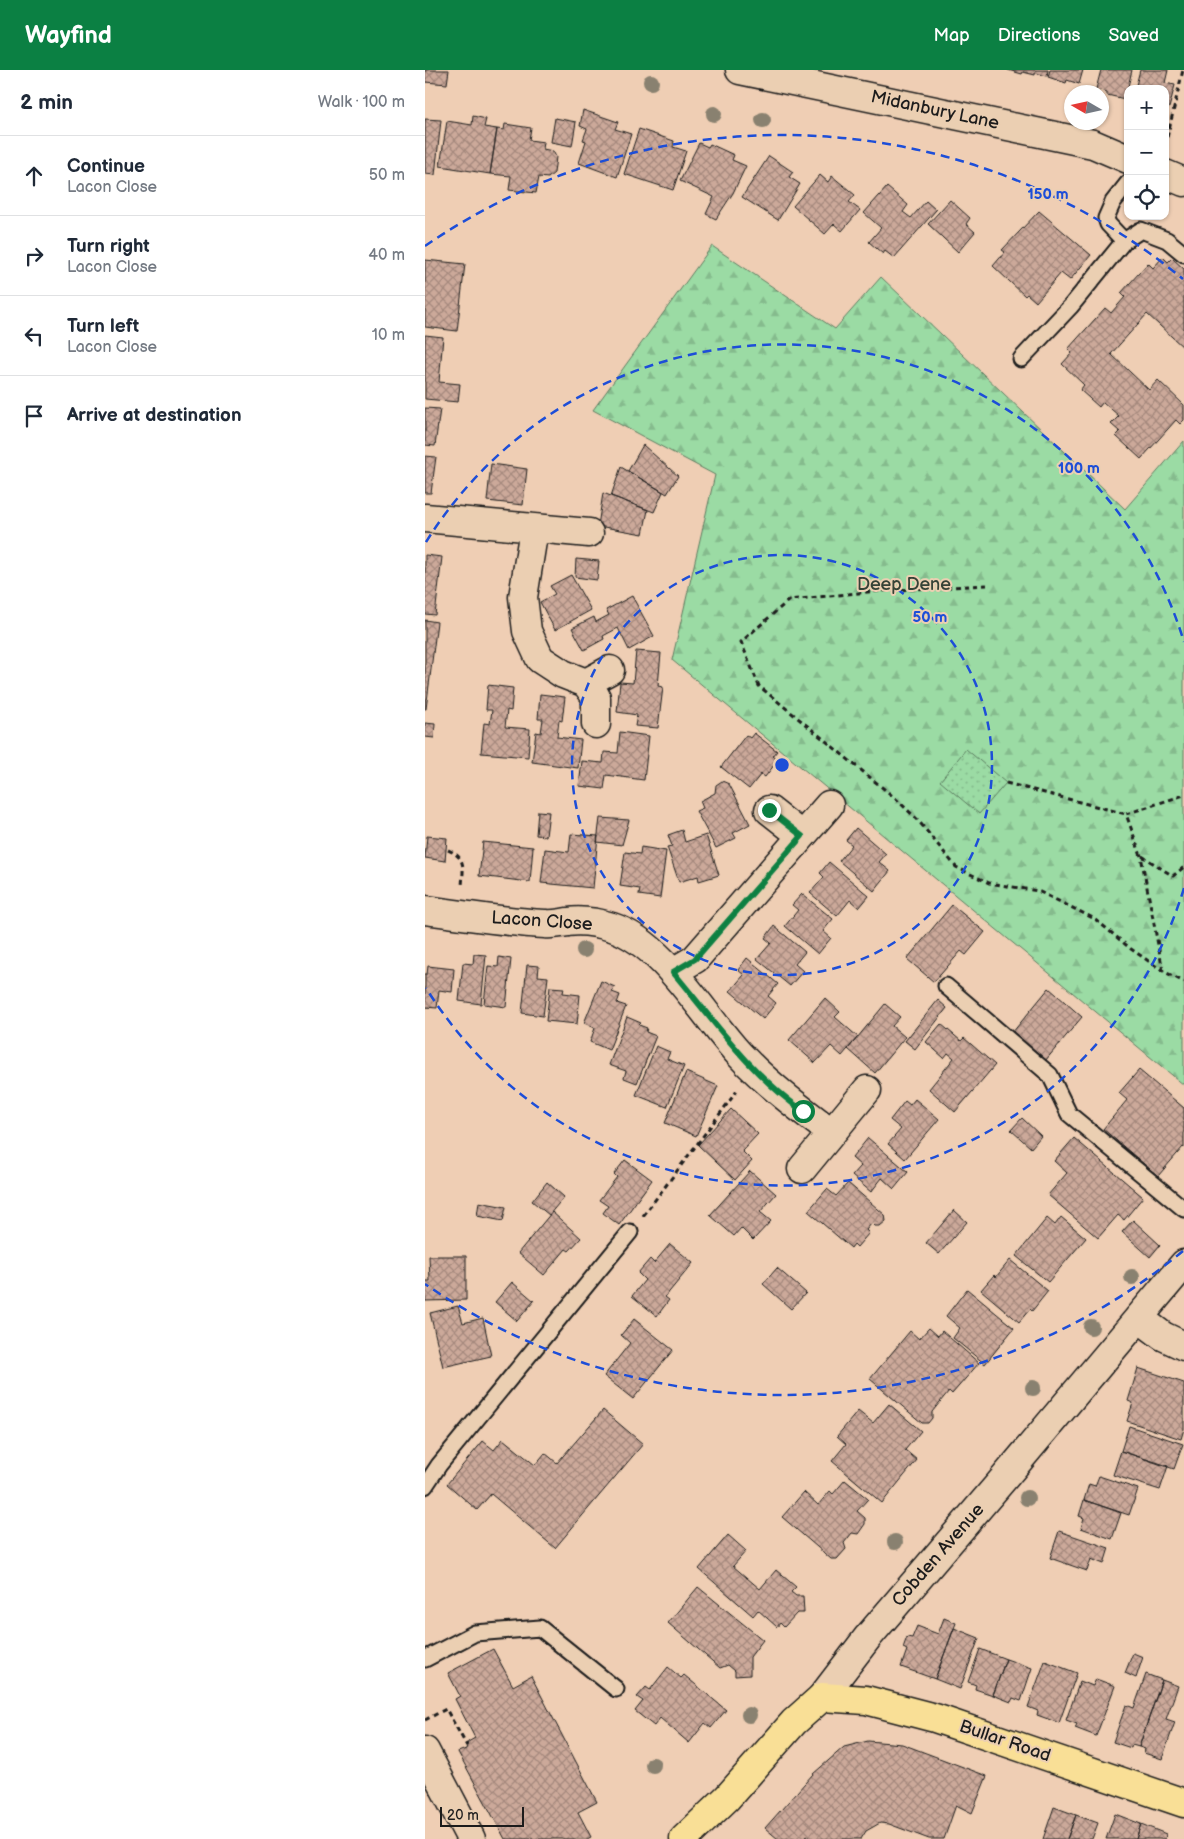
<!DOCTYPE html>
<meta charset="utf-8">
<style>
:root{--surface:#fff;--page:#f2f2f3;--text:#1f2937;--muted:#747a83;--line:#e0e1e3;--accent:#0b8043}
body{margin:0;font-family:"Balsamiq Sans",sans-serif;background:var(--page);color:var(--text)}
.controls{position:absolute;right:15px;top:15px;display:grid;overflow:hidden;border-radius:10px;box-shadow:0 1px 4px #0004}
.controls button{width:45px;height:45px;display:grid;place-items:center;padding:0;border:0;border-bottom:1px solid var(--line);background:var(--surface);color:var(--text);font:25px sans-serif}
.compass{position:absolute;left:639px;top:15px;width:45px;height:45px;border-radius:50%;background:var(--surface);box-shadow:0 1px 4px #0004;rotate:279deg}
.scale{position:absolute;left:15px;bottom:12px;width:84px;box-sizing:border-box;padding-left:5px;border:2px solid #1c1c1c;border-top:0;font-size:14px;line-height:18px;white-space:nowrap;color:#1c1c1c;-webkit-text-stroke:4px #ebcfb2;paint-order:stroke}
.stop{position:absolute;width:15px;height:15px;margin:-11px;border:4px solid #0b8043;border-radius:50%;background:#fff}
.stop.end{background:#0b8043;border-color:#fff;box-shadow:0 1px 5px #0008}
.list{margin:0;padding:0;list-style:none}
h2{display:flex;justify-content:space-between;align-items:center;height:65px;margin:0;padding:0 20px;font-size:21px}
h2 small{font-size:16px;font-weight:400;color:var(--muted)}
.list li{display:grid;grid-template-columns:32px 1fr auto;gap:15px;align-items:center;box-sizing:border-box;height:80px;padding:0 20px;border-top:1px solid var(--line)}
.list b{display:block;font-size:19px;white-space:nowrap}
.list p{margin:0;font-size:16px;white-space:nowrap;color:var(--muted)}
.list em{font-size:16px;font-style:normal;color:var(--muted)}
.icon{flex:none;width:28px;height:28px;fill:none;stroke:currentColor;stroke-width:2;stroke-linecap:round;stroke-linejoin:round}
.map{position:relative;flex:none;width:759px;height:1769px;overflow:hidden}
header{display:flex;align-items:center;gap:30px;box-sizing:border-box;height:70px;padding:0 25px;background:var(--accent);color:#fff}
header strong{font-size:24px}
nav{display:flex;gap:28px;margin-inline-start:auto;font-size:18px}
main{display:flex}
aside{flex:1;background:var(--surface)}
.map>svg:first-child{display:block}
.forest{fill:url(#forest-firs);stroke:#5c7c60}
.park{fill:url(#park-dots);stroke:#5c7c60}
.building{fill:url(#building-cross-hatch);stroke:#1c1c1c}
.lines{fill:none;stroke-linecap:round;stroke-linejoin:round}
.service-casing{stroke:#1c1c1c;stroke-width:19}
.minor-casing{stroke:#1c1c1c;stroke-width:31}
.tertiary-casing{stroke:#1c1c1c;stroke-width:31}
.primary-casing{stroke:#1c1c1c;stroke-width:31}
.path{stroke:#1c1c1c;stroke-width:3;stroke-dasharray:5 4;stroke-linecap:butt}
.service{stroke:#ebcfb2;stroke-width:15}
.minor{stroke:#ebcfb2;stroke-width:28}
.tertiary{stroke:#ebcfb2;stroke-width:28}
.primary{stroke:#f9df96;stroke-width:28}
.tree{fill:#89816f}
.route{stroke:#0b8043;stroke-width:6}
.ring{fill:none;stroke:#1d4ed8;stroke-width:2.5;stroke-dasharray:9 6}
.labels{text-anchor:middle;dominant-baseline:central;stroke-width:4;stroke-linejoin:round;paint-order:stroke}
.street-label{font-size:18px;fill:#1c1c1c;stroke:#ebcfb2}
.park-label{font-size:18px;fill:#354237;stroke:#ebcfb2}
.centre{fill:#1d4ed8;stroke:#ebcfb2;stroke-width:2.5}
.ring-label{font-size:15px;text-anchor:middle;font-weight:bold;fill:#1d4ed8;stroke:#ebcfb2;stroke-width:4;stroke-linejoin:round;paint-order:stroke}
</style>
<header>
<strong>Wayfind</strong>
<nav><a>Map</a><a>Directions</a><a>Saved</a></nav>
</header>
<main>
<aside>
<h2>2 min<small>Walk · 100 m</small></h2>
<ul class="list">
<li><svg class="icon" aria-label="ahead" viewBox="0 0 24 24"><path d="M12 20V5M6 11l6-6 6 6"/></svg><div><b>Continue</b><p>Lacon Close</p></div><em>50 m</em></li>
<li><svg class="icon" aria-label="right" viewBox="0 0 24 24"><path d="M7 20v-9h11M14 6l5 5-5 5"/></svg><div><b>Turn right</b><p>Lacon Close</p></div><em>40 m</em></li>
<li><svg class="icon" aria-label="left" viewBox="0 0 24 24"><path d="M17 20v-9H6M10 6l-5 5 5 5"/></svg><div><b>Turn left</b><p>Lacon Close</p></div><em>10 m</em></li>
<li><svg class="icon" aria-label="arrive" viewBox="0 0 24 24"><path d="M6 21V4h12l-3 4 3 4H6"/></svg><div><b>Arrive at destination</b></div></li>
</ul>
</aside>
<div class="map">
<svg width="759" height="1769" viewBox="0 0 759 1769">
<defs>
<pattern id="forest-firs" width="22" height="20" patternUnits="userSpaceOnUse" patternTransform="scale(1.25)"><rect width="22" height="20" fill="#9bdba4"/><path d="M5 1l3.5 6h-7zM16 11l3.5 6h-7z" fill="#85bb8d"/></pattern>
<pattern id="park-dots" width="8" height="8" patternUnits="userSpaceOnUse" patternTransform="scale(1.25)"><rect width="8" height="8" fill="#9bdba4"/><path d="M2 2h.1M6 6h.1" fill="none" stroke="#85bb8d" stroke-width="1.8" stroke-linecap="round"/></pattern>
<pattern id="building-cross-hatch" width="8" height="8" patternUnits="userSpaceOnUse" patternTransform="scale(1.25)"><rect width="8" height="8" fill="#cca99a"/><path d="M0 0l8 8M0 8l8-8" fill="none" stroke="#a5897d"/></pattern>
</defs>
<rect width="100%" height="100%" fill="#efceb4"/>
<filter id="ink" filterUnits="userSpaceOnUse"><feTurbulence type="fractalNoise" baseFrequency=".02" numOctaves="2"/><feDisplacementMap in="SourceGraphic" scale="10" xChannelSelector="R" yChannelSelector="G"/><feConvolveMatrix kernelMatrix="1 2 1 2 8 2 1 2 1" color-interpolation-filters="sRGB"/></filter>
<g filter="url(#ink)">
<path class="forest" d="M287 176 410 259 456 207 700 439 759 371V1015L247 590 290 405 168 340Z"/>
<path class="park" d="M541 679 581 713 554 744 515 711Z"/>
<path class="building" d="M0 0H24L22 14 0 12Z
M583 0H623L622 6 610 3V5L598 2 597 4Z
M625 0H658L654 14 642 10 641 13 623 7Z
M676 0H707L700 29 682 25V22L671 19Z
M715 0H743L740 13 750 15 744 38 740 37V19H710Z
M158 40 193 52 190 59 206 64 192 107 154 93 161 71 158 70 162 59 155 56Z
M48 46 61 49 59 57 72 59 65 104 15 96 22 51 47 55Z
M130 48 151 52 147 76 126 72Z
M0 49 16 50 10 105 0 104Z
M80 54 106 58 104 70 119 72 118 79 128 81 131 87 129 103 123 108 114 107 111 123 84 120 86 106 65 104 72 59 79 60Z
M214 59 249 71 248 77 261 81 248 120 199 104Z
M274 73 283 77 285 74 309 85 307 90 321 96 308 123 291 149 281 144 289 127 255 111Z
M344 86 368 102 364 107 375 114 353 150 317 127Z
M395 105 403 112 407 106 430 125 424 132 435 140 417 161 409 154 400 164 368 136Z
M462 117 483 135 478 142 486 148 501 131 511 140 469 188 460 181 458 184 444 172 456 158 439 143Z
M525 130 545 148 541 154 550 162 533 182 503 154Z
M614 141 666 185 645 210 636 203 611 232 602 224 600 226 568 196 580 182 577 180Z
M738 187 743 192 747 188 759 199V278L722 244 686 284 724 320 733 310 759 335V350L755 354 751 350 716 389 691 366 695 362 686 354 694 346 678 332 674 337 655 320 659 315 637 294 647 283 643 279 680 238 686 243 700 227 696 223 723 193 728 198Z
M0 190 40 194 32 261 0 257Z
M0 265 18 267 14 312 35 314 33 332 0 329Z
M0 338 15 339 10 376 0 375Z
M218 375 253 406 242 424 203 401Z
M0 386 11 387 6 423H0Z
M66 394 102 399 98 435 62 431Z
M196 397 238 422 229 442 186 426Z
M178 423 223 440 218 464 173 456Z
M0 485 17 487 10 545 0 544Z
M151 489 174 491 172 510 150 507Z
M146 505 166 540 130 560 115 532 130 524 125 516Z
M207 526 229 566 204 580 193 558 178 566 179 569 159 580 147 558 169 547 171 552 184 545 181 540Z
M0 550 12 552 1 639H0Z
M211 581 236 583 233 616 238 617 233 658 210 656 212 645 192 642 195 612 208 613Z
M63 615 88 618 86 641 82 640 80 657 105 659 103 687 56 683 59 653 65 654 67 640H61Z
M115 624 140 627 137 651 134 650 132 667 156 670 153 698 107 692 111 662 116 663 118 649H113Z
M0 653 10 654 9 668 0 667Z
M195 662 224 666 219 710 181 705 179 719 154 716 157 691 178 693 179 682 193 683Z
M329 663 352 681 348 686 353 690 340 707 336 704 324 719 296 697 321 665 325 668Z
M297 711 304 714 325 754 308 763 311 768 291 778 271 741 278 738 275 731 290 723 291 715Z
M113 741 124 742 121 766 111 765Z
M175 748 204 750 197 775 172 772Z
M431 758 461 784 454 792 465 801 449 821 414 791 427 775 421 770Z
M257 760 260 772 281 765 294 805 274 811 273 806 254 812 242 777 247 776 243 765Z
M146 764 173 766 168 818 116 813 120 779 144 782Z
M2 766 22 768 20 791 0 788Z
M58 772 108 777 105 812 54 806Z
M216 777 241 781 235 828 214 825 215 819 195 816 200 782 215 784Z
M404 792 444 826 434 838 425 830 412 846 385 823 399 807 395 803Z
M377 824 408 849 398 861 406 868 393 884 360 856 373 840 367 835Z
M527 835 560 862 541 885 536 881 509 912 482 889Z
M349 856 380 882 370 894 378 901 365 916 332 889 346 873 340 868Z
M49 884 61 885 56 934 34 931 38 893 48 894Z
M74 887 86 889 81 937 59 934 63 896 73 897Z
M322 888 353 914 343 926 351 933 338 949 305 921 319 905 313 900Z
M102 895 114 896 113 906 123 907 118 946 97 943Z
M3 896 29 899 27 922 14 920 12 938 0 937V904H2Z
M176 911 190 917 187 922 195 925 192 933 201 936 184 980 165 972 170 958 159 953Z
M125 917 139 918 138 923 155 925 152 954 121 951Z
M624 918 657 947 620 991 587 963Z
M400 928 415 942 410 947 433 967 417 986 406 976 390 993 364 970Z
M513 930 522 938 490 979 480 971Z
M460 934 475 947 467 956 480 967 450 1003 423 979Z
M202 947 216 953 214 955 222 958 221 962 231 966 212 1013 199 1008 201 1001 184 995Z
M516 954 536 971 539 968 570 995 530 1042 504 1019 529 988 523 983 519 988 501 972Z
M231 976 245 982 242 989 259 996 242 1037 211 1025Z
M714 1000 759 1038V1078L758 1077 733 1106 678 1059 702 1030 694 1023Z
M261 1002 293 1016 271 1066 240 1053Z
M490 1029 514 1049 480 1089 463 1074 476 1059 465 1050 480 1031 485 1035Z
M306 1039 333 1064 317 1081 327 1091 310 1110 273 1075Z
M597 1048 616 1066 606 1078 586 1060Z
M443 1068 483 1102 469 1119 457 1108 446 1122 427 1106 436 1096 427 1088Z
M649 1068 718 1127 699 1150 693 1145 673 1168 623 1125 642 1103 629 1091Z
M200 1090 227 1110 194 1155 178 1143 183 1136 174 1130 192 1107 189 1104Z
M325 1101 351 1124 335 1142 346 1151 328 1170 316 1158 309 1166 285 1145Z
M122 1112 139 1127 124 1145 107 1131Z
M423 1113 460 1145 461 1151 455 1156H450L447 1153 441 1160 444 1163 432 1177 429 1174 426 1178 383 1141 402 1119 411 1126Z
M54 1132 81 1137 78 1151 52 1146Z
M529 1140 542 1152 514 1184 501 1173Z
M127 1142 156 1168 144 1181 141 1179 119 1205 93 1183Z
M636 1147 661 1168 623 1212 591 1186 622 1148 630 1155Z
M708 1150 735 1175 725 1187 697 1162Z
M245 1174 268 1193 240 1227 244 1230 232 1246 207 1226 220 1210 213 1203 225 1189 229 1193Z
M4 1186H41V1230L0 1231V1211H5Z
M585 1190 623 1221 607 1241 605 1239 594 1252 556 1220 569 1205 571 1207Z
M352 1198 381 1223 366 1239 338 1214Z
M87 1212 109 1231 92 1251 70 1232Z
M542 1219 589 1258 560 1294 528 1268 535 1258 521 1246Z
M33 1236 38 1253 58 1248 66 1286 18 1297 5 1243Z
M209 1249 248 1280 208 1329 179 1306 205 1273 196 1265Z
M504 1258 513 1266 517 1261 554 1293 527 1324 524 1321 519 1327 507 1342V1348L503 1353H497L445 1309 485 1261 494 1269Z
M713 1298 759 1313V1359L756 1369 702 1351 708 1333 703 1331Z
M464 1334 496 1361 480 1380 492 1390 457 1433 407 1391 421 1374 412 1366 433 1341 448 1353Z
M178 1340 218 1374 130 1478 66 1424 52 1440 22 1414 58 1371 69 1380 78 1369 110 1395 120 1383 132 1393Z
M704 1356 758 1374 749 1399 696 1381Z
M696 1381 743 1396 735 1420 688 1405Z
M674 1406 713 1419 704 1445 659 1430 664 1414 670 1416Z
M420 1410 443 1429 432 1441 440 1448V1454L433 1464 427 1463 419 1473 421 1479 412 1489H406L357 1447 379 1422 393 1435 405 1421 408 1424Z
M659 1430 696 1443 687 1469 656 1458 659 1448 654 1446Z
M634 1461 684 1478 679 1494 666 1489 662 1501 625 1488Z
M303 1465 321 1481 308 1496 335 1519 351 1500 371 1517 366 1522 371 1526H378L379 1543H372L359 1557 355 1553 352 1557 333 1540 328 1546 274 1499Z
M273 1517 338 1570 325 1587V1605L310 1606V1601L303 1595 295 1598 243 1553Z
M519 1548 531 1553 510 1609 476 1597 482 1580 478 1578 482 1567 487 1568 492 1556 513 1564Z
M529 1558 554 1568 535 1619 510 1609Z
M68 1579 88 1616 106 1606 172 1732 153 1742 166 1767 162 1769H80L33 1682 41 1679 43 1672 50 1668 30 1629 35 1626 23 1603Z
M555 1579 581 1589 568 1625 550 1619 551 1615 543 1612Z
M708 1583 718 1587 711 1608 700 1603Z
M581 1589 607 1598 596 1631 588 1628 586 1632 568 1625Z
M620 1591 652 1603 634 1653 612 1645 613 1641 603 1637Z
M243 1597 256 1608 259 1605 301 1640 286 1658 280 1653 264 1673 235 1648 229 1656 210 1641 218 1631 212 1627 221 1617 225 1620Z
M721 1604 737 1610 714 1677 707 1675 706 1678 688 1672 701 1635 709 1638Z
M671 1609 690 1616 671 1666 650 1658 652 1654 641 1650 655 1611 668 1616Z
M737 1610 753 1616 741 1649 750 1652 737 1689 719 1683 720 1679 714 1677Z
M443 1671 477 1674 562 1706 547 1743 531 1735 519 1769H504L464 1754 455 1753 441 1761 436 1769H387L382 1765 379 1769H353L340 1758 388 1704 419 1677Z
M629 1737 651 1745 642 1769H618Z
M690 1744 716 1754 711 1769H681Z
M651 1745 673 1753 667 1769H642Z
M716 1754 741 1764 740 1769H711Z"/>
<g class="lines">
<defs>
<path id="service" d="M699 171 716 160 742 170 759 184
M596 289 646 236 699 171 683 154 681 148 688 132 703 113
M521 916 625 1005 644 1044 759 1139
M0 1416 14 1395 205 1162
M0 1589 50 1563 115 1558 191 1619"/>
<path id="minor" d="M315 0 668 74 703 89
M740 104 759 112
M0 448 164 463
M109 459 98 527 102 561 115 589 138 604 161 613 171 627V654
M161 613 185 600
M344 740 377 766
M0 840C40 845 80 852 120 854 128 855 135 853 143 852 156 850 174 853 187 857 239 874 278 945 314 984 342 1014 374 1038 406 1062
M248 902 270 889 404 735
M377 1099 442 1020
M714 1248 738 1266 759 1276
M0 1681 46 1769"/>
<path id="tertiary" d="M397 1627 443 1567 580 1407 759 1194"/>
<path id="primary" d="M259 1769 302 1728 369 1652 397 1627 441 1630 510 1648 759 1733"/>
</defs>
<use href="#service" class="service-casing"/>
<use href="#minor" class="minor-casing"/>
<use href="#tertiary" class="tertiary-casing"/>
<use href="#primary" class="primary-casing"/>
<path class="path" d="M740 76 758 0
M562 515 453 521 364 530 316 572 334 616 470 728 492 749 531 797 564 813 613 821 670 849 706 879 738 901 759 912
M581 713 701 744
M23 780C42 788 38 799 37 816
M717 786 748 806 759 797
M738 901 716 786 701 744 759 725
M218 1146 312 1021
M0 1650 21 1639 42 1676"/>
<use href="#service" class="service"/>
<use href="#minor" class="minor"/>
<use href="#tertiary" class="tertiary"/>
<use href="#primary" class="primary"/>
</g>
<g class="tree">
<circle cx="226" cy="12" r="8"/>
<circle cx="289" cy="44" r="8"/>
<circle cx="338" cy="50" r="8"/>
<circle cx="159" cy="880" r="8"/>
<circle cx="707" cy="1207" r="8"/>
<circle cx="666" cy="1257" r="8"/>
<circle cx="608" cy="1318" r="8"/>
<circle cx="602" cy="1428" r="8"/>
<circle cx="470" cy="1472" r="8"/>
<circle cx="324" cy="1645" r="8"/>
<circle cx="228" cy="1695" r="8"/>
</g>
</g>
<g class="lines" filter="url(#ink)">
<path class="route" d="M344 740 377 766 270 889 248 902C290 952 324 1003 378 1041"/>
</g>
<g class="ring">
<circle cx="357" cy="695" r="210"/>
<path d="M759 818A420 420 0 0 1 1 918M1 472A420 420 0 0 1 759 572"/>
<path d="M758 1181A630 630 0 0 1 0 1214M0 176A630 630 0 0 1 758 209"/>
</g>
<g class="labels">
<g class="street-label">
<text transform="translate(510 40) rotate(12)">Midanbury Lane</text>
<text transform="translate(117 851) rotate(4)">Lacon Close</text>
<text transform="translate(513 1485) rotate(-49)">Cobden Avenue</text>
<text transform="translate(580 1671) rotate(19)">Bullar Road</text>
</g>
<g class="park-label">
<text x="479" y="514">Deep Dene</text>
</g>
</g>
<circle cx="357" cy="695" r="8" class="centre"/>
<g class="ring-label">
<text x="623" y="129">150 m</text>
<text x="654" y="403">100 m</text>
<text x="505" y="552">50 m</text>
</g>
</svg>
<div class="controls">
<button>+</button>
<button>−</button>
<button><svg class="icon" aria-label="locate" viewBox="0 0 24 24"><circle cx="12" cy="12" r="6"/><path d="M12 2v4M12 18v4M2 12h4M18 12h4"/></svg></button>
</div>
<svg class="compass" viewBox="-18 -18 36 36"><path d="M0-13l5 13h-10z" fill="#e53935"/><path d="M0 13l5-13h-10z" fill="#747a83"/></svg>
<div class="scale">20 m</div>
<div class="stop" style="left:378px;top:1041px"></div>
<div class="stop end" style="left:344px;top:740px"></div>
</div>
</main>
